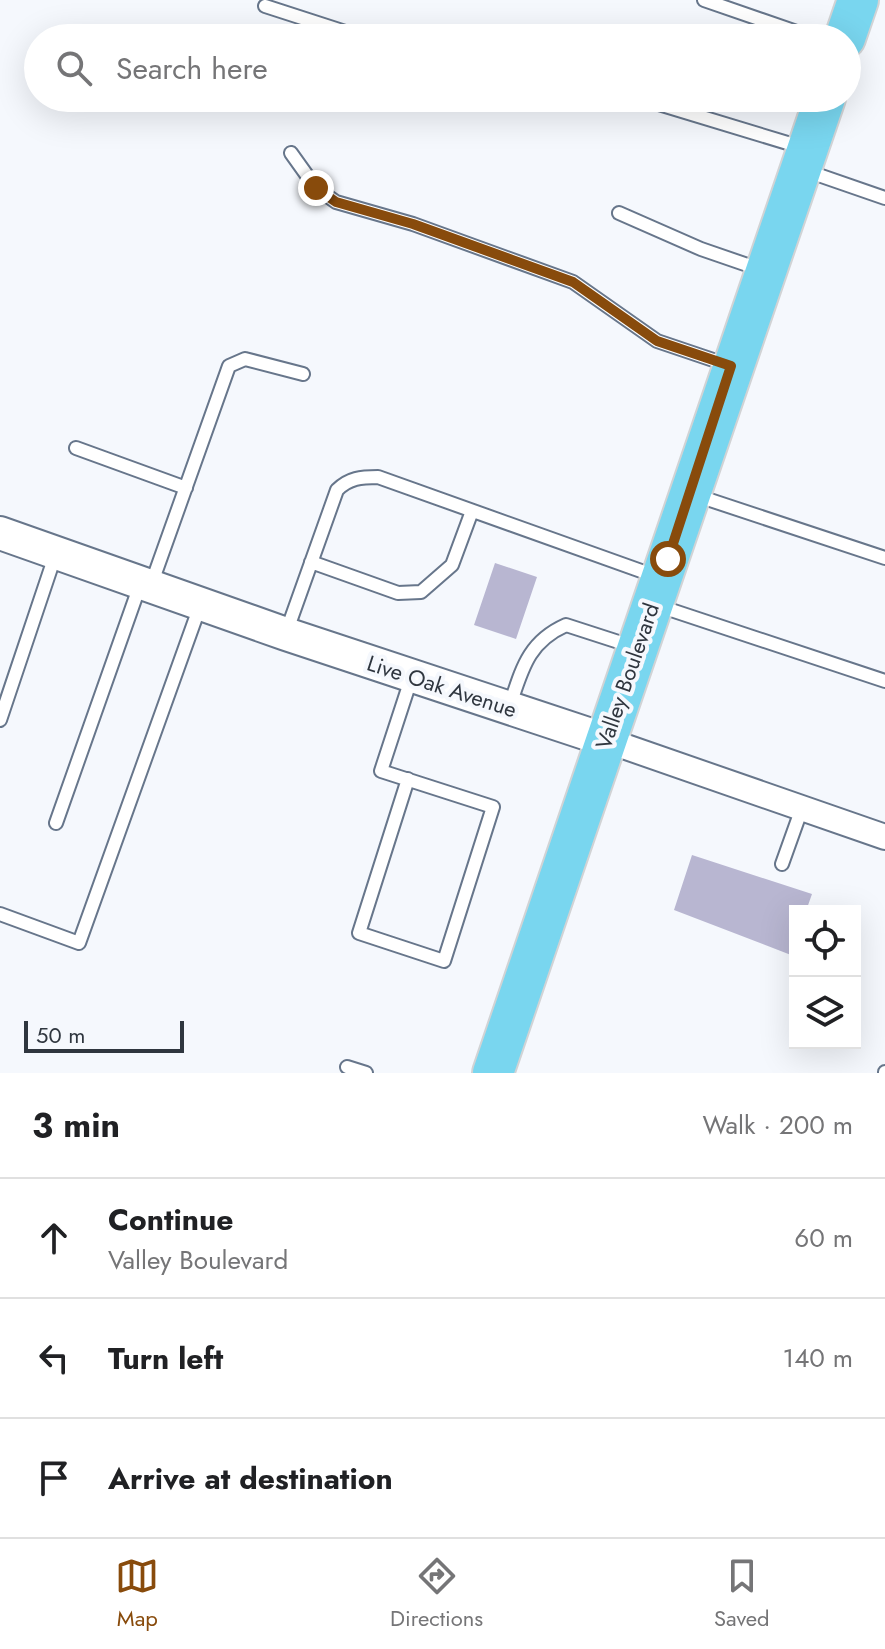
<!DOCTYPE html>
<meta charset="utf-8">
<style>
:root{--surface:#fff;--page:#f6f6f6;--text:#202124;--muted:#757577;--line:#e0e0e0;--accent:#884b0c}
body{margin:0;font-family:Jost,sans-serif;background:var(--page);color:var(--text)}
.controls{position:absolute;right:24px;bottom:24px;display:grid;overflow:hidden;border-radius:0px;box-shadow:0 8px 32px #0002}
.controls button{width:72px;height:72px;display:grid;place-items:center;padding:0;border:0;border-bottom:2px solid var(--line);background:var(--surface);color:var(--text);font:40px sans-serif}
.scale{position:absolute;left:24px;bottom:20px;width:160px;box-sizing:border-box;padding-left:8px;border:4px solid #2f363f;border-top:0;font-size:22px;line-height:28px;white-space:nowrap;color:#2f363f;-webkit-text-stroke:6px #f5f8fd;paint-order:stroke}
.stop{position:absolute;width:24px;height:24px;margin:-18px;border:6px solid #884b0c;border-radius:50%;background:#fff}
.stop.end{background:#884b0c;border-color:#fff;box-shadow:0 2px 8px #0008}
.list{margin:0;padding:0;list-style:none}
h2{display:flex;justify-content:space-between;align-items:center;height:104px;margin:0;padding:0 32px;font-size:34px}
h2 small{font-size:26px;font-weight:400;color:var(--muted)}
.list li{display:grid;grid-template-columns:52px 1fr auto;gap:24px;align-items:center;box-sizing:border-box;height:120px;padding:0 32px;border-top:2px solid var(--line)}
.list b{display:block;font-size:30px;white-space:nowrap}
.list p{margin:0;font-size:26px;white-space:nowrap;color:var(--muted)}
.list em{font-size:26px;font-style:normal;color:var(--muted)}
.icon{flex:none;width:44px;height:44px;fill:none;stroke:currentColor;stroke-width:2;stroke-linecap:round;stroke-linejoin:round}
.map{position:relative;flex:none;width:885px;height:1073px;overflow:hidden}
.search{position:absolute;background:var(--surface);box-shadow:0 8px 32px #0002;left:24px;right:24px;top:24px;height:88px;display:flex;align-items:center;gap:20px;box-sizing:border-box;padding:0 28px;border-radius:44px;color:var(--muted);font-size:30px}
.sheet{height:464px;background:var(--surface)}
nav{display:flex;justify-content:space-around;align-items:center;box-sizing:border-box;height:112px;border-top:2px solid var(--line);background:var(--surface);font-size:22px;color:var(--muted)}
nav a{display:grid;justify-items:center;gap:4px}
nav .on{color:var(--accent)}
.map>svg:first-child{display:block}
.building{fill:#b8b6d1}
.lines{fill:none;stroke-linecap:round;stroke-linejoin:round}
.service-casing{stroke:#67768b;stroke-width:16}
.minor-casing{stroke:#67768b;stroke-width:28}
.tertiary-casing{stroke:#67768b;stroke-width:36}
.primary-casing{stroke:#d1d3d5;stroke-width:44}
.service{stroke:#fff;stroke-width:12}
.minor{stroke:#fff;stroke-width:24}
.tertiary{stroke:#fff;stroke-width:32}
.primary{stroke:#79d6ef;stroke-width:40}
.route{stroke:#884b0c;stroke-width:10}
.labels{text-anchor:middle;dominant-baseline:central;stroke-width:8;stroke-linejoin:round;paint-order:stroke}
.street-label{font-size:22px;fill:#2f363f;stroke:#f5f8fd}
</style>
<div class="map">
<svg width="885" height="1073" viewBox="0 0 885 1073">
<rect width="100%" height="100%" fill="#f5f8fd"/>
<path class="building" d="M495 563 537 577 516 639 474 625Z
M692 855 812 894 806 911H795V944L791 955 674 910Z"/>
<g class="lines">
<defs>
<path id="service" d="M704 0 814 38
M265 6 364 38
M639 98 804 148
M291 153 316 188 336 202 413 224 573 282 657 341 728 365
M807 171 885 198
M619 213 701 249 762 270
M76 448 186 488
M695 495 885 558
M311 562 398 593 421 592 452 565 472 511
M151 585 229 366 245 359 303 374
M659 606 885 681
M286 633 337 490C349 478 361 477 378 477L658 577
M510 705C522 669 528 642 566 625L634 647
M0 720 55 556
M408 779 359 933 444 961 493 807 381 771 412 676
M56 823 140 585
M782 864 802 808
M0 914 79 943 200 606
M347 1067 366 1073
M885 1073V1072"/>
<path id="minor" d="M606 740 885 837"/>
<path id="tertiary" d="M0 533 286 634 606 740"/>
<path id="primary" d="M845 38 858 0
M493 1073 825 98"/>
</defs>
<use href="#service" class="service-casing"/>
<use href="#minor" class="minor-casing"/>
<use href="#tertiary" class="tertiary-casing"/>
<use href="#primary" class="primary-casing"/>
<use href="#service" class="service"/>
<use href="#minor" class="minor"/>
<use href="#tertiary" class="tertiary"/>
<use href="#primary" class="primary"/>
</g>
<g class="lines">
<path class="route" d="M316 188 336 202 413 224 573 282 657 341 731 366 668 559"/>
</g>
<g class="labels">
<g class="street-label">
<text transform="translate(627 676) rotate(-71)">Valley Boulevard</text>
<text transform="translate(442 686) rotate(18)">Live Oak Avenue</text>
</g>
</g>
</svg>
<div class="controls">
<button><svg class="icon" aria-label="locate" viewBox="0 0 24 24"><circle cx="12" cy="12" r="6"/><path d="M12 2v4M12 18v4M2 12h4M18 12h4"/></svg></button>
<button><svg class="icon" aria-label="layers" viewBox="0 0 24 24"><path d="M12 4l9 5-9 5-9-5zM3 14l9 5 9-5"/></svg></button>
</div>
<div class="scale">50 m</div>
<div class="stop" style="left:668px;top:559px"></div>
<div class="stop end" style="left:316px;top:188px"></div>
<div class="search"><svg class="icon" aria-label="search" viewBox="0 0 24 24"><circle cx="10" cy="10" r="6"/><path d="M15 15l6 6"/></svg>Search here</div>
</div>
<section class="sheet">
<h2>3 min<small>Walk · 200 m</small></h2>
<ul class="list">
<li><svg class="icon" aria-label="ahead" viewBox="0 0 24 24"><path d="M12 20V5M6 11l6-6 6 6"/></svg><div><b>Continue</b><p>Valley Boulevard</p></div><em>60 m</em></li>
<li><svg class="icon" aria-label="left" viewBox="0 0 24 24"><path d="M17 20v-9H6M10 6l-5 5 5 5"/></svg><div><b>Turn left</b></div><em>140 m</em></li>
<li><svg class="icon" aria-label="arrive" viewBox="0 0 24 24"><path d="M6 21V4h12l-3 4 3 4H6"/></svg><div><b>Arrive at destination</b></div></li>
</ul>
</section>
<nav>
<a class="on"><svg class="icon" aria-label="map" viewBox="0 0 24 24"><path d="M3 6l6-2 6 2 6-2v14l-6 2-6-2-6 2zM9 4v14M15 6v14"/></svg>Map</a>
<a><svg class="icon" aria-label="directions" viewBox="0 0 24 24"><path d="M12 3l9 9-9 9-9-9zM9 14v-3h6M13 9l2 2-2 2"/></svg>Directions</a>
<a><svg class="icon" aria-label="saved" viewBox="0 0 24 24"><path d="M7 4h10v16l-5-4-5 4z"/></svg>Saved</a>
</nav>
